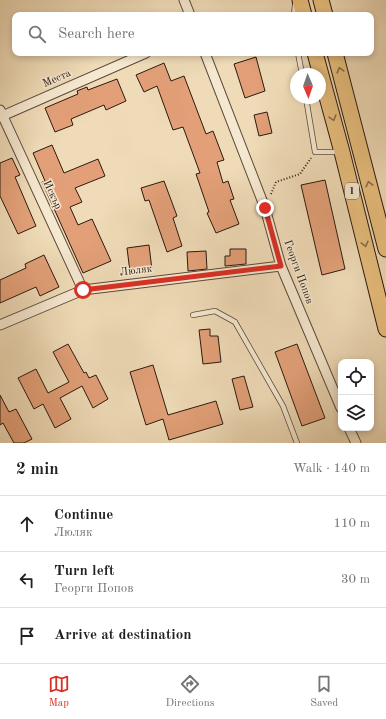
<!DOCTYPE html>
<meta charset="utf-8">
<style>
:root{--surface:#fff;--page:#f2f2f2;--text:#202124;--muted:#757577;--line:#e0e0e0;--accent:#d93025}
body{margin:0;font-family:"Old Standard TT",serif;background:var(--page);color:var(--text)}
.controls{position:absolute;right:12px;bottom:12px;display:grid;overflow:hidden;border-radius:8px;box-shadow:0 2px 6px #0003}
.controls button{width:36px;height:36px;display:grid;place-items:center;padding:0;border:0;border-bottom:1px solid var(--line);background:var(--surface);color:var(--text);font:20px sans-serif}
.compass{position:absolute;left:290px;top:68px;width:36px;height:36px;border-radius:50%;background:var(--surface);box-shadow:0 2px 6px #0003;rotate:178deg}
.stop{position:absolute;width:12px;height:12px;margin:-9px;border:3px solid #d93025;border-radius:50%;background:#fff}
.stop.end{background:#d93025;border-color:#fff;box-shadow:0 1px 4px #0008}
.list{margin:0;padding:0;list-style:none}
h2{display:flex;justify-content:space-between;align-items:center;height:52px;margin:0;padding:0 16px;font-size:17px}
h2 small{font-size:13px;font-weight:400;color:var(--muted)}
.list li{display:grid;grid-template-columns:26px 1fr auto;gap:12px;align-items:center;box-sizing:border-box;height:56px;padding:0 16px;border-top:1px solid var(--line)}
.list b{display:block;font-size:15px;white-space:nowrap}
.list p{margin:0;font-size:13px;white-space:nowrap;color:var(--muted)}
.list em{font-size:13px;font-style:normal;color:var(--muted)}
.icon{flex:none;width:22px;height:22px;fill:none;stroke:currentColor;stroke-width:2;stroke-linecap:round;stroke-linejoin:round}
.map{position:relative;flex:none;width:386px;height:443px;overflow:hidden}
.search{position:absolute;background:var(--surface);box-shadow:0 2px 6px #0003;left:12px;right:12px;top:12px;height:44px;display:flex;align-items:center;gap:10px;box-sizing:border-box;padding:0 14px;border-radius:8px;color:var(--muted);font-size:15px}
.sheet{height:220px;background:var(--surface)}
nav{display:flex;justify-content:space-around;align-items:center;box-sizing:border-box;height:56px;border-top:1px solid var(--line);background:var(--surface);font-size:11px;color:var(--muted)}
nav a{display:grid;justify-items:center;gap:2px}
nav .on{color:var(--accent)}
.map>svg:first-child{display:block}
.building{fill:#e3a078;stroke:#2b1910}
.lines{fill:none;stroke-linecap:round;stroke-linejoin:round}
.lane-casing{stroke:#5c4a3a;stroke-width:6}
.street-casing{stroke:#5c4a3a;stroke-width:11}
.primary-casing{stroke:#2b1910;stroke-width:17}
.path{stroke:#2b1910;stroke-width:2;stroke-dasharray:1 2;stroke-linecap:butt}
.lane{stroke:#f5e8d0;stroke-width:4.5}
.street{stroke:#f5e8d0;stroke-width:9}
.primary{stroke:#e8be7c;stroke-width:15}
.oneway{stroke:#8a6c46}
.route{stroke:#d93025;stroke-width:5}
.labels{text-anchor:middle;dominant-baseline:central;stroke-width:3;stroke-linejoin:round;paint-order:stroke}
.shield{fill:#f5e8d0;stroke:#68574a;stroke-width:1}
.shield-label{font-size:10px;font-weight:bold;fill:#2b1910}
.street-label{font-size:11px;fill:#2b1910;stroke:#f5e8d0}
</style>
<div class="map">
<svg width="386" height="443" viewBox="0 0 386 443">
<rect width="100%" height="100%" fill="#efdbb7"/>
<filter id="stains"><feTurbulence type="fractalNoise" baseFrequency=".005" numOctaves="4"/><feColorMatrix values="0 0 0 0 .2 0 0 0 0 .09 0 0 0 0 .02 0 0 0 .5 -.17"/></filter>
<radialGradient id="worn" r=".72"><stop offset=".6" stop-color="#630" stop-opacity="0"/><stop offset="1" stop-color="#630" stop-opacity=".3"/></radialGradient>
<path class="building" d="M256 57 265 91 245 98 234 64Z
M164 63 171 81 184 76 206 134 213 131 224 160 217 162 223 183 228 181 234 199 230 200 239 224 216 233 207 213 209 212 196 174 200 173 183 127 173 130 157 86 144 92 136 75Z
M117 79 126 101 106 110 104 105 71 119 73 125 55 132 45 108 78 94 77 91 87 87 88 90Z
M267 112 272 133 259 136 254 115Z
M52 145 64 173 98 159 105 176 75 188 82 202 70 207 78 225 92 219 111 261 83 273 42 182 45 181 33 153Z
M12 158 20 175 15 177 36 226 18 234 0 196V163Z
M325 180 345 269 322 275 301 185Z
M164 181 177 216 173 218 182 246 167 252 149 200 145 201 141 188Z
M149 245 152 270 130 272 127 248Z
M230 249H246V264L225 266V256H230Z
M206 251 207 269 188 271 187 252Z
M44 255 59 287 40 296 36 287 0 303V280L26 268 25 264Z
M210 329V336H218L221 362 203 364 199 330Z
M68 344 84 373 86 372 89 378 96 375 108 399 93 408 82 386 60 398 71 419 55 428 43 404 34 409 18 378 36 369 48 393 69 382 53 352Z
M297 344 325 418 302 426 275 352Z
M153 365 168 415 216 401 223 424 169 440 163 419 146 425 130 372Z
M244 376 253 407 240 410 232 379Z
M0 395 9 412 16 409 32 439 24 443H14L3 423 0 425Z"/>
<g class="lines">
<defs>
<path id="lane" d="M294 15 295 5
M298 53 302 74
M306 98 315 152H339
M193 315 215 311 235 322 283 406 297 443"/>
<path id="street" d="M184 0 190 15
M205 53 265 208 281 266 341 408
M0 110 83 290
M0 117 146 53
M0 325 83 290 281 266
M349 428 356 443"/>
<path id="primary" d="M300 0 304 15
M321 0 325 15
M315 53 342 152 386 329
M335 53 386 249"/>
</defs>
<use href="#lane" class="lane-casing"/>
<use href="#street" class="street-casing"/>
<use href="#primary" class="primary-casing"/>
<path class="path" d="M271 194 276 182 300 174 311 158"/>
<use href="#lane" class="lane"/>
<use href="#street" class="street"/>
<use href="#primary" class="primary"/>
</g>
<defs><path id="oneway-chevron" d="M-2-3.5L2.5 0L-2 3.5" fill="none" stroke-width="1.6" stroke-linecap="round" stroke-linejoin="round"/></defs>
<g class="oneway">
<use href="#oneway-chevron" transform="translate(340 70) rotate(-105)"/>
<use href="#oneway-chevron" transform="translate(333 118) rotate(74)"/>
<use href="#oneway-chevron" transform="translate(369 184) rotate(-104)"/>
<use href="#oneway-chevron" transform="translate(365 244) rotate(76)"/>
</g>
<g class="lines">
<path class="route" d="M83 290 281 266 265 208"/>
</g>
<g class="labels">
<rect class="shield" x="345" y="183" width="14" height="16" rx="3"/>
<g class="shield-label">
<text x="352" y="191">1</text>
</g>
<g class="street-label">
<text transform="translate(57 79) rotate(-24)">Места</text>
<text transform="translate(52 195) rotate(65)">Искър</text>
<text transform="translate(136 271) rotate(-7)">Люляк</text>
<text transform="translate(298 272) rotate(70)">Георги Попов</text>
</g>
</g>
<rect width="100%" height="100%" filter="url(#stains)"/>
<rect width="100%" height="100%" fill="url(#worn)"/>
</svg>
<div class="controls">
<button><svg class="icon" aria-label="locate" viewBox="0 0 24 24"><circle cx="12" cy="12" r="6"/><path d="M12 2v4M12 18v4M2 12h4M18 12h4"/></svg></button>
<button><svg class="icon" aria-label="layers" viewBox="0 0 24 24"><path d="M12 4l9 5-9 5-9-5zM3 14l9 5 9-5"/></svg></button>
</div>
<svg class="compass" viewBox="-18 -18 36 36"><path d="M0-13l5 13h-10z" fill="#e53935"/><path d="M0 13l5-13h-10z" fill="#757577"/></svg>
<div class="stop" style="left:83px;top:290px"></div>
<div class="stop end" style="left:265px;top:208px"></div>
<div class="search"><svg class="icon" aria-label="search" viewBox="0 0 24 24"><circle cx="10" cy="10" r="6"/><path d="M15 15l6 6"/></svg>Search here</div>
</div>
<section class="sheet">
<h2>2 min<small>Walk · 140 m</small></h2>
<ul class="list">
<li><svg class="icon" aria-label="ahead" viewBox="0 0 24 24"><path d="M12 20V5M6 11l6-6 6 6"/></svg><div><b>Continue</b><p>Люляк</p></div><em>110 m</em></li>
<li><svg class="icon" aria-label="left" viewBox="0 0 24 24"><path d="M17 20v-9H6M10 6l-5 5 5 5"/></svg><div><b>Turn left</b><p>Георги Попов</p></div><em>30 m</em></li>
<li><svg class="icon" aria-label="arrive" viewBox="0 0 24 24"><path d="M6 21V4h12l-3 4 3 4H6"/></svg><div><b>Arrive at destination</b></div></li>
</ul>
</section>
<nav>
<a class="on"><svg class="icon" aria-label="map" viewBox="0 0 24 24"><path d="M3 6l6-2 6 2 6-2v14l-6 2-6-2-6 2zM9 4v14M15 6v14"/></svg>Map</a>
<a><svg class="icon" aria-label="directions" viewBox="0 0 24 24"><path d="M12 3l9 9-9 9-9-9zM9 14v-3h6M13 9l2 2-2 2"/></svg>Directions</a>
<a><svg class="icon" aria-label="saved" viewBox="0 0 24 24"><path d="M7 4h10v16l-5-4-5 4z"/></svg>Saved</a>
</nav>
